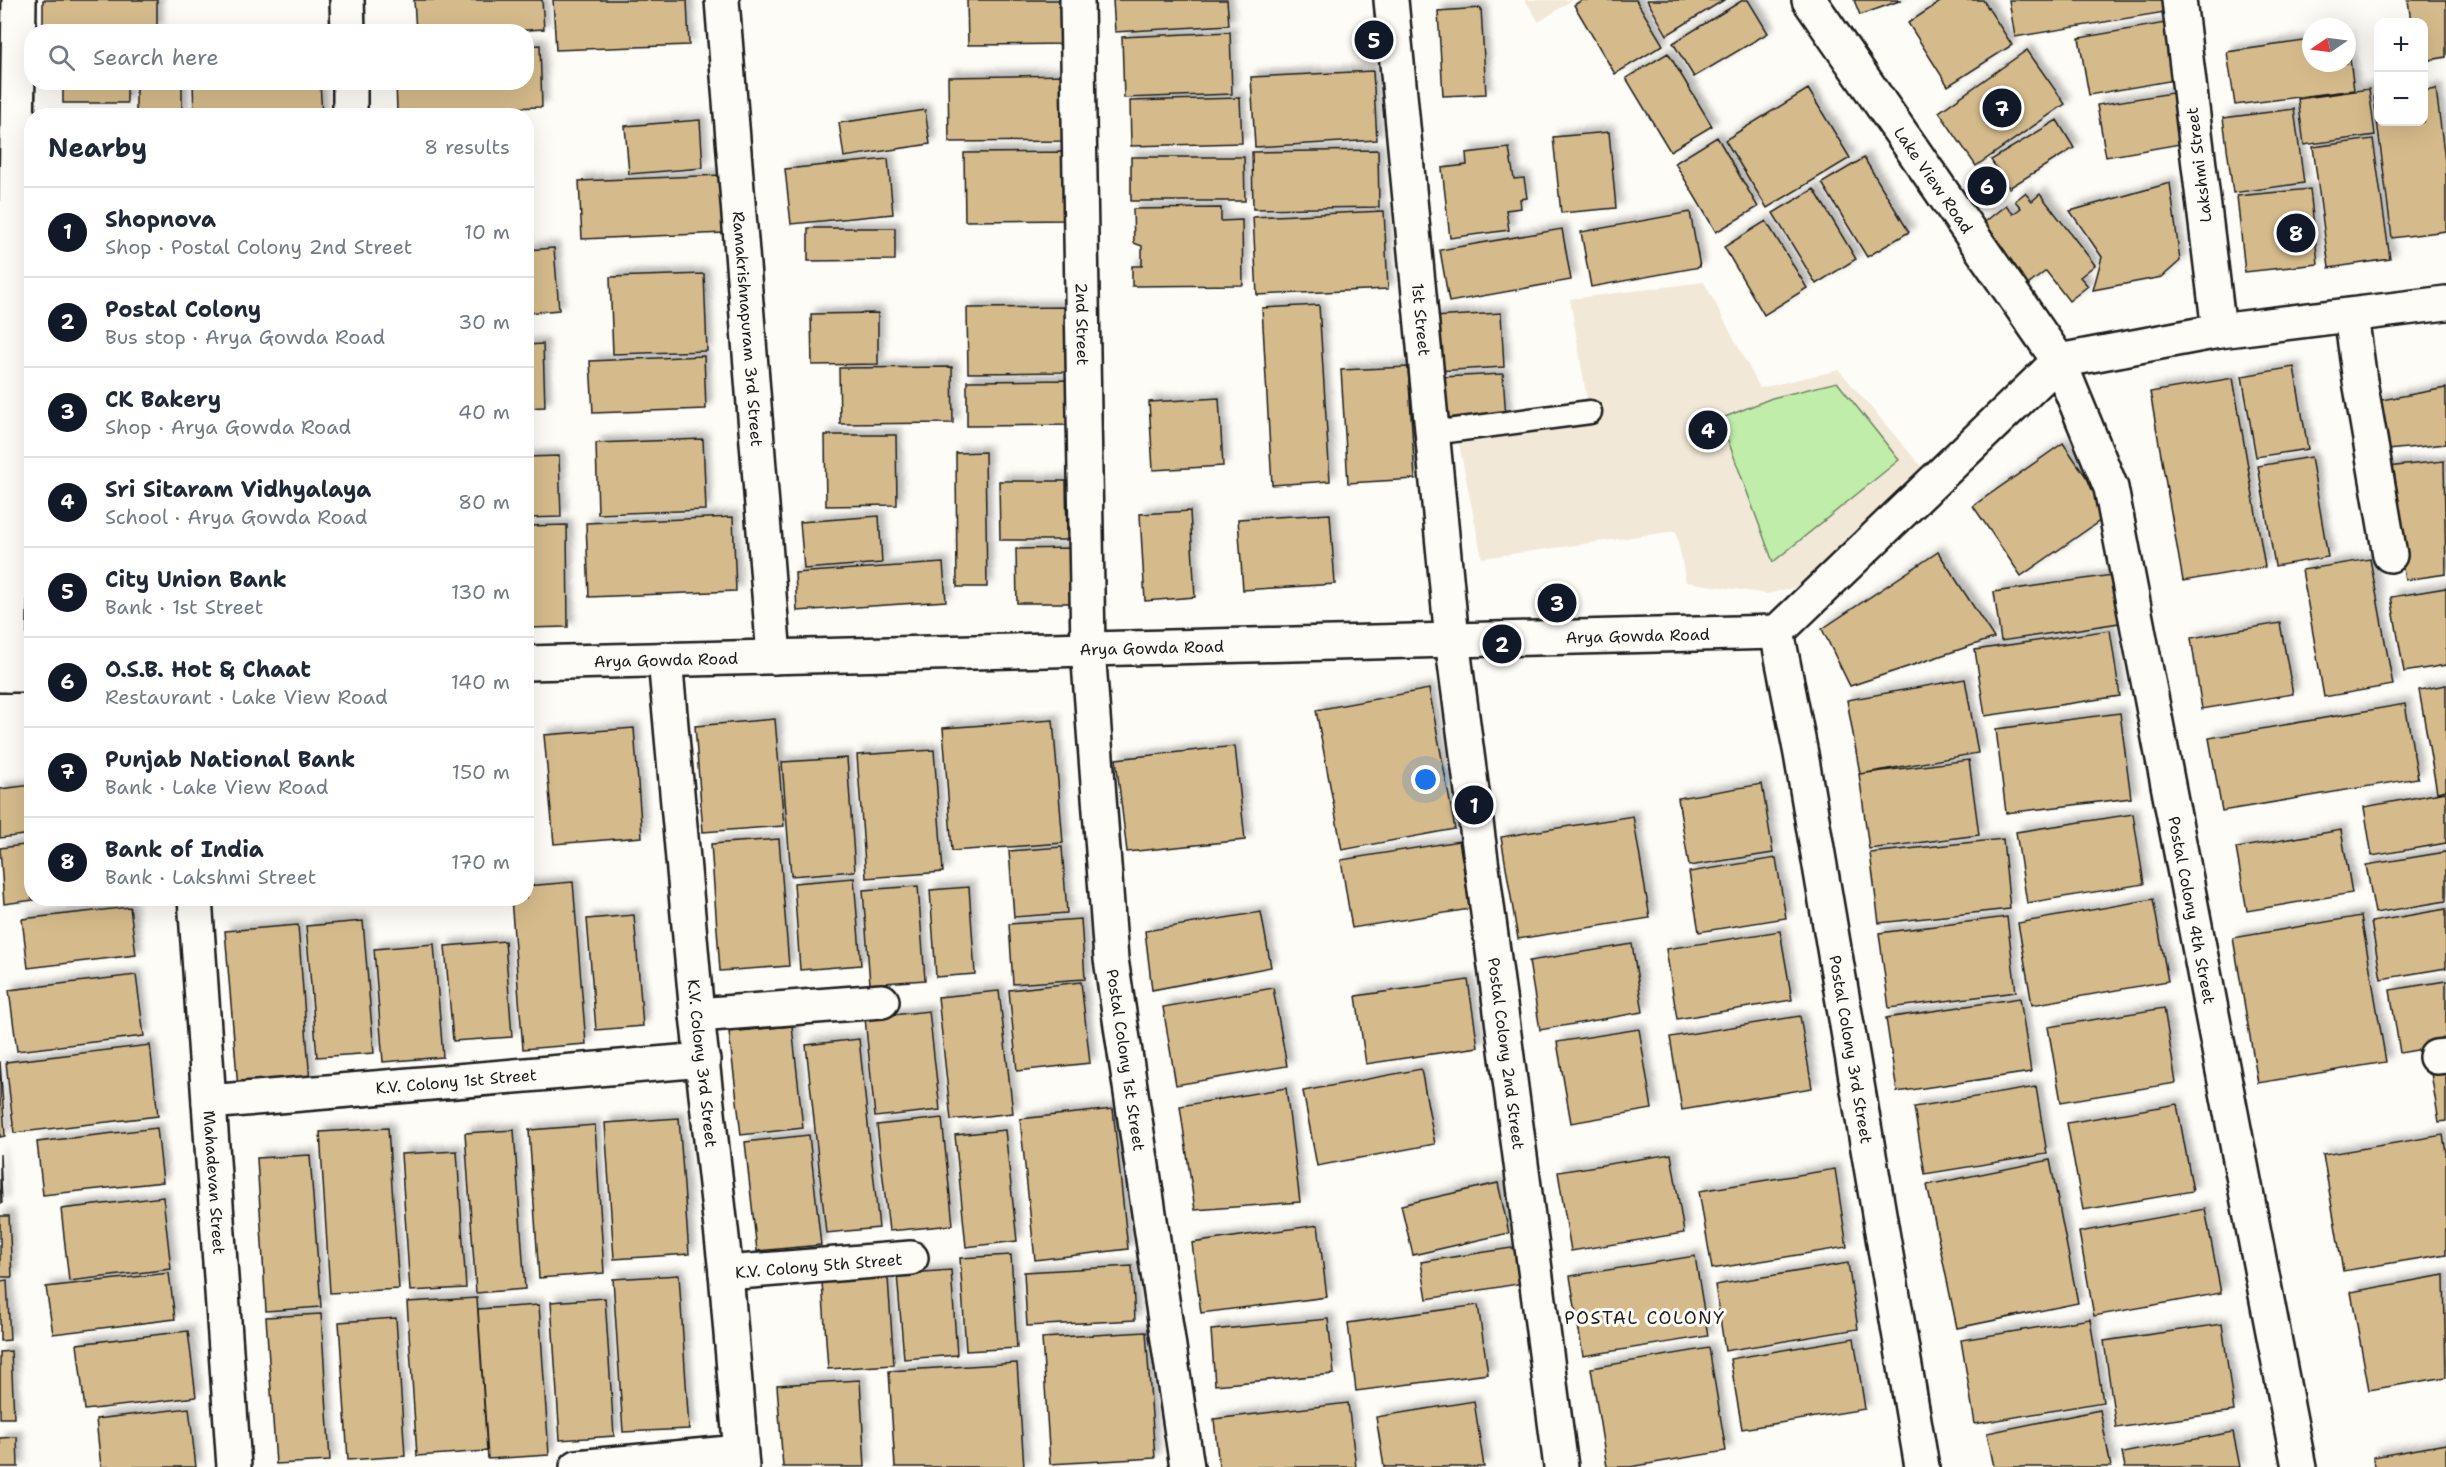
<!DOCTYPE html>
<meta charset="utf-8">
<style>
:root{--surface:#fff;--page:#f2f2f3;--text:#1f2937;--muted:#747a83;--line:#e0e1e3;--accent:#111827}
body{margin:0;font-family:"Shantell Sans",sans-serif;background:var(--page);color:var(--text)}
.controls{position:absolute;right:18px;top:18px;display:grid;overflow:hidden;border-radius:12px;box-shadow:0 6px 24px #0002}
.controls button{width:54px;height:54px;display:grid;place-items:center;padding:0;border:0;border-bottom:2px solid var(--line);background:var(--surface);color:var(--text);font:30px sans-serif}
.compass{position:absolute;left:2302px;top:18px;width:54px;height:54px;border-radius:50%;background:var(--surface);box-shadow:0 6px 24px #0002;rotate:257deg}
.you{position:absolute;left:1426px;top:780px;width:21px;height:21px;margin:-15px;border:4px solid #fff;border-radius:50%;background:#1a73e8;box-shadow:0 0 0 9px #1a73e833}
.badge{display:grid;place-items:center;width:39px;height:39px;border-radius:50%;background:var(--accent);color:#fff;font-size:20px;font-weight:700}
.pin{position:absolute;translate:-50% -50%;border:3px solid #fff;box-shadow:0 2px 6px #0006}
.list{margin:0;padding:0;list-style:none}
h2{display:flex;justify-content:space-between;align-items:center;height:78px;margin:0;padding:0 24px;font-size:26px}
h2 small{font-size:20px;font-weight:400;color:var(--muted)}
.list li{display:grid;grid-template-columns:39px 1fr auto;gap:18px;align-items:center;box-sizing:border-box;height:90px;padding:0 24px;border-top:2px solid var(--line)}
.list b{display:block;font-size:22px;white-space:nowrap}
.list p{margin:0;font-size:20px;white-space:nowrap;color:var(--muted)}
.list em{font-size:20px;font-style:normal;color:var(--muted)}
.icon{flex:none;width:33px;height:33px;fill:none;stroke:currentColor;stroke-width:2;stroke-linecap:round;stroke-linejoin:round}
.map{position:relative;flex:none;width:2446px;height:1467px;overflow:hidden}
.search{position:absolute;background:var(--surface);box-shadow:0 6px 24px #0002;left:24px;top:24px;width:510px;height:66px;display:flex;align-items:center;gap:15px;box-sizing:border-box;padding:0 21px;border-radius:24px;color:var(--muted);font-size:22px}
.panel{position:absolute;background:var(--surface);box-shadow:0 6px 24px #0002;left:24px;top:108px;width:510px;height:798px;border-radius:24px}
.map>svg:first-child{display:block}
.built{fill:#f1e8d7}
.green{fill:#c1edaa;stroke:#6e8463;stroke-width:1.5}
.building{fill:#d5bb8b;stroke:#1c1c1c;stroke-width:1.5;filter:url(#shadow)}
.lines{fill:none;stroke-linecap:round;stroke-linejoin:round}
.lane-casing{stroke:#1c1c1c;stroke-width:27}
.street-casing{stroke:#1c1c1c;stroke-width:38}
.secondary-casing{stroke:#1c1c1c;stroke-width:38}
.lane{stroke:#fdfcf7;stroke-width:22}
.street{stroke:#fdfcf7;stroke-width:33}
.secondary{stroke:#fdfcf7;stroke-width:33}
.labels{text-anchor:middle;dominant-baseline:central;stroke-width:6;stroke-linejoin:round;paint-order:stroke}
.street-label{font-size:16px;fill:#1c1c1c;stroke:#fdfcf7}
.neighbourhood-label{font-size:18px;letter-spacing:1.5px;fill:#1c1c1c;stroke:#fdfcf7}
</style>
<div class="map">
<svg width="2446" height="1467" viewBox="0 0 2446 1467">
<defs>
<filter id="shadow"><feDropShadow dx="5.5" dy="-5.5" stdDeviation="3" flood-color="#0004"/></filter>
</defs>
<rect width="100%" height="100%" fill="#fdfcf7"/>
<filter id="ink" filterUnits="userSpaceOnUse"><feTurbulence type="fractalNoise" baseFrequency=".0167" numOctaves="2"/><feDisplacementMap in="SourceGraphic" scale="12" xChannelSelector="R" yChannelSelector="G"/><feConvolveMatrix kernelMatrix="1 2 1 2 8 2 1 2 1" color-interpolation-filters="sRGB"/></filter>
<g filter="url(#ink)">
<path class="built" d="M1525 0H1572L1539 22Z
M1704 282 1760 388 1839 370 1926 472 1818 584 1787 589 1768 594 1686 582 1676 531 1482 558 1458 439 1591 422 1570 299Z"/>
<path class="green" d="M1837 382 1899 460 1773 562 1720 419 1772 398Z"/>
<path class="building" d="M43 0H157V30L43 27Z
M414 0H542L544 29 495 32H416Z
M553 0H687L689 45 556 50Z
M967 0H1072L1073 44 968 45Z
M1113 0H1227L1229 25 1115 32Z
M1582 0H1636L1663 45 1615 74 1574 5Z
M1647 0H1724L1667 35Z
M1743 0H1748L1768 33 1694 77 1673 43Z
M1854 0H1902L1860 15Z
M1943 0H1983L2012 45 1948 86 1908 23Z
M2009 0H2163L2165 12 2015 37Z
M2408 0H2446V57L2424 61V22H2411Z
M1481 8 1486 94 1443 96 1438 11Z
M2165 23 2175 80 2089 95 2079 38Z
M1230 32 1232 94 1124 98 1122 37Z
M2347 36 2354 90 2235 105 2227 52 2311 40V63H2347Z
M540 45 542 107 397 111 396 82H526V46Z
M2027 50 2065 104 1976 166 1939 112Z
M1668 53 1712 126 1670 151 1626 78Z
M1373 71 1377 140 1255 147 1251 77Z
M1069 75 1070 141 949 142 948 77Z
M63 82H127V103H63Z
M136 82H182V115H136Z
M193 82H320L322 116H194Z
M1808 89 1850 158 1767 208 1725 140Z
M2369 89 2375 135 2304 145 2298 99Z
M2436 89 2446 169V231L2392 238 2374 97 2378 96V122H2424V91Z
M2178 92 2186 143 2106 157 2097 105Z
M1240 98 1242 143 1131 146 1130 101Z
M2294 109 2304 183 2233 193 2223 118Z
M925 110 930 144 844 157 839 123Z
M700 120 703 168 629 174 625 126Z
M2057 120 2074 148 2009 188 1991 160Z
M1609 132 1616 208 1561 213 1553 137Z
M1717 137 1758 207 1716 232 1675 163Z
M2373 139 2390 259 2329 268 2313 147Z
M1509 148 1514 179 1524 178 1527 198 1520 199 1521 208 1506 210 1509 230 1450 238 1442 168 1467 165 1466 153Z
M1378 150 1379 207 1253 209 1252 152Z
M1071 152 1072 220 965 221 964 153Z
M1131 157H1244L1245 201H1131Z
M1864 158 1909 232 1867 257 1822 183Z
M888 159 893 214 791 224 785 169Z
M722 175 725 233 582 239 579 181Z
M2170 183 2180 261 2162 277 2093 290 2102 257 2070 211Z
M1814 189 1856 259 1816 284 1773 213Z
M2310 189 2318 264 2245 272 2237 196Z
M2025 193 2032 201 2040 194 2095 265 2080 277 2088 286 2069 301 2046 271 2024 288 1977 228 2006 205 2013 214 2021 208 2015 201Z
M1221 208V221L1242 220 1243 285 1132 286V266H1142V246L1134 243 1133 209Z
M1384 211 1388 289 1257 295 1253 217Z
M1690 212 1700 267 1591 287 1581 232Z
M1766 221 1807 288 1764 315 1724 247Z
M808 228H895V260L808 261Z
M1562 229 1571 280 1449 302 1440 250Z
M554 248 559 310 526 313V250Z
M704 274 707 351 613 354 610 277Z
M1319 305 1330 481 1272 485 1262 308Z
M1069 307 1070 372 968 373 967 308Z
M878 313V364L812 365 811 314Z
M1501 313 1504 367 1436 371 1433 317Z
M543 344 545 407 526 408V345Z
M704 356 706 409 593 413 590 361Z
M952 367 953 423 840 424 839 368Z
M1408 367 1415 479 1348 483 1341 370Z
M2294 367 2308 449 2256 457 2242 376Z
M1503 374 1506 419 1445 423 1442 377Z
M2233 378 2265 567 2183 581 2150 392Z
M1076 380 1077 425 967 426V381Z
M2446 388V444L2388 450 2376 401Z
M1219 398 1223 466 1153 470 1149 402Z
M825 435H896L897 505 826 506Z
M703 439 706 510 598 514 596 443Z
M2063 443 2111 513 2021 576 1973 506Z
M985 452 987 587H957L956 453Z
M559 456 561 517 526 518V457Z
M2311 457 2328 557 2275 566 2258 466Z
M2444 461 2446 574 2405 580 2386 467Z
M999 481H1066L1067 540H1000Z
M1190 511 1195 597 1145 601 1140 514Z
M1330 514 1335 584 1243 590 1238 519Z
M879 516 882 563 804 569 800 522Z
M733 517 736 591 589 597 586 523Z
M567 525 568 627 526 628V526Z
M1071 548 1072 603H1017L1016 549Z
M1938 552 1994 638 1850 686 1822 629Z
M2370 559 2393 685 2324 697 2302 570Z
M943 563 946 601 797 611 795 573Z
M2112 575 2119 623 2001 641 1994 592Z
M2446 588V665L2404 672 2391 597Z
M2280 623 2293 694 2202 709 2191 638Z
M2110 630 2120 696 1985 716 1975 650Z
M1965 679 1978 753 1860 774 1847 700Z
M2446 685V790L2437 792 2419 690Z
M1429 689 1455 829 1342 850 1316 710Z
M2405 704 2418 778 2222 811 2209 738Z
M2120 713 2131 798 2006 813 1996 729Z
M775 719 784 826 703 832 695 726Z
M1053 720 1063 843 952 851 943 728Z
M634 728 642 837 554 844 544 735Z
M1235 746 1245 840 1127 852 1116 759Z
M934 750 943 872 866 878 857 755Z
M847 758 855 871 791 876 782 762Z
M1969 760 1979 835 1869 849 1859 774Z
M1762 784 1773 853 1689 866 1678 798Z
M32 785V834L0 838V789Z
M2446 792V843L2372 856 2364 807Z
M2133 814 2144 884 2027 903 2016 832Z
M1633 816 1650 918 1518 939 1501 837Z
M2341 830 2352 893 2247 911 2236 848Z
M779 839 789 966 720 971 711 844Z
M2003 839 2010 909 1879 923 1870 853Z
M1459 841 1470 909 1352 928 1341 860Z
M32 844V898H49L4 904 0 848Z
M1062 847 1067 913 1014 917 1009 851Z
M2446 852V901L2375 913 2366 865Z
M1776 858 1786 918 1699 932 1689 872Z
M854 878 861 965 800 970 794 883Z
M573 882 586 1044 523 1049 511 898H526V886Z
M918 886 925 980 870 984 863 890Z
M969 887 975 974 936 977 930 890Z
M2153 899 2168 981 2032 1005 2018 923Z
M130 907 136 955 28 968 22 919Z
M2446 909V968L2381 979 2371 922Z
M1261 912 1271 967 1152 990 1145 931Z
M634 915 643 1026 596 1030 587 919Z
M2361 916 2386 1062 2258 1083 2233 938Z
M2007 917 2016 992 1889 1008 1879 933Z
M1081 919 1085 979 1013 984 1009 924Z
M363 921 374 1053 317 1057 306 926Z
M298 925 310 1082 238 1088 225 931Z
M1780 931 1792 1000 1677 1019 1666 949Z
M505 941 512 1037 453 1041 445 946Z
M434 944 443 1057 383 1062 374 949Z
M1632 944 1643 1012 1540 1030 1529 961Z
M136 975 144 1036 17 1051 9 990Z
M1468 980 1478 1047 1366 1064 1356 996Z
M2446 981V1045L2400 1053 2390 990Z
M1081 982 1090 1063 1017 1071 1009 990Z
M1273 988 1287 1066 1176 1085 1163 1007Z
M999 991 1013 1113 951 1120 938 997Z
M2020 998 2031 1072 1897 1092 1886 1018Z
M2164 1008 2176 1083 2061 1102 2048 1027Z
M929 1011 940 1110 875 1117 865 1018Z
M1800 1016 1812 1088 1682 1110 1670 1037Z
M792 1026 803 1128 741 1135 729 1032Z
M1639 1029 1652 1109 1571 1123 1557 1042Z
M859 1039 879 1228 826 1233 806 1045Z
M150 1045 158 1116 14 1133 6 1062Z
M0 1061 5 1136 0 1137Z
M1421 1069 1435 1144 1317 1166 1303 1091Z
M2446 1070V1121L2439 1122 2431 1073Z
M2036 1087 2047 1154 1925 1174 1914 1107Z
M1286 1088 1300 1202 1195 1210 1180 1106Z
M2177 1104 2193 1191 2083 1210 2067 1123Z
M1113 1109 1128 1249 1035 1260 1020 1119Z
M679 1118 689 1254 614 1259 605 1123Z
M942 1118 953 1225 889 1231 877 1125Z
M595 1125 604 1273 539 1278 529 1130Z
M157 1128 163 1182 43 1195 37 1142Z
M388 1128 399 1289 330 1293 320 1132Z
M514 1130 525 1289 476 1293 465 1133Z
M1005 1130 1017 1241 966 1247 955 1135Z
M809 1135 821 1245 757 1251 745 1142Z
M2443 1135 2446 1153V1254L2343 1271 2323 1155Z
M457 1151 466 1288 410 1291 401 1154Z
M0 1154 2 1203H0Z
M1671 1154 1684 1233 1571 1251 1558 1172Z
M310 1155 321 1307 266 1311 257 1158Z
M2050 1160 2078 1303 1957 1328 1927 1185Z
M1835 1169 1847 1247 1712 1269 1699 1191Z
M1498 1183 1509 1233 1413 1255 1401 1205Z
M163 1197 171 1269 69 1281 61 1209Z
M2205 1209 2221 1293 2094 1316 2079 1232Z
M0 1216H9L12 1277H0Z
M1318 1225 1327 1297 1201 1313 1192 1243Z
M1524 1246 1530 1282 1427 1299 1421 1262Z
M1011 1255 1017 1348 966 1351 960 1258Z
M1695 1256 1708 1336 1583 1356 1570 1276Z
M1848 1263 1858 1329 1725 1351 1715 1285Z
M1132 1266 1135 1320 1027 1326 1024 1272Z
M951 1270 957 1355 904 1359 897 1274Z
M169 1273 175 1319 53 1334 46 1287Z
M679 1275 689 1429 623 1432 613 1279Z
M2444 1275 2446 1377 2369 1390 2351 1292Z
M888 1278 894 1365 828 1369 822 1282Z
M7 1280 10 1340 0 1341V1281Z
M477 1298 487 1451 417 1456 407 1302Z
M605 1298 614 1436 560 1440 551 1302Z
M539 1305 549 1455 488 1459 478 1309Z
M1478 1305 1488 1374 1356 1391 1348 1323Z
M321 1314 330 1461 276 1464 266 1317Z
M396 1318 405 1456 348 1460 339 1322Z
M1328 1319 1334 1374 1215 1385 1211 1330Z
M2090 1319 2103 1402 1975 1424 1961 1340Z
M2222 1324 2234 1411 2116 1428 2104 1341Z
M188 1331 196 1397 85 1410 77 1344Z
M1146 1332 1155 1458 1050 1464 1042 1338Z
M1854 1338 1865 1409 1742 1429 1730 1359Z
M1709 1348 1726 1451 1630 1467H1607L1591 1368Z
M11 1351 14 1418H0V1352Z
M1017 1363 1024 1467H895L889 1371Z
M860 1380 865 1467H783L777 1385Z
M1474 1401 1484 1467H1384L1376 1417Z
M1348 1403 1356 1467H1219L1214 1419Z
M189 1408 196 1467H101L96 1419Z
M2100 1410 2111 1467H1994L1987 1433Z
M2233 1432 2240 1467H2125L2122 1453Z
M17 1437 18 1467H0V1438Z
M2446 1444V1467H2374L2373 1457Z"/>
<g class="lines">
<defs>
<path id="lane" d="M1432 433 1590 412"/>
<g id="street">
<path d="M347 0 348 32"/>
<path id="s1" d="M722 0 774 657"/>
<path id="s2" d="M1077 0 1088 649 1111 959 1187 1467"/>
<path id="s3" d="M1391 0 1452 640 1561 1467"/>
<path d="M350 82V116"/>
<path d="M2351 315 2360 381 2390 555"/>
<path d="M2219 331 2446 303"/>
<path id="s4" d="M2059 361 2111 488 2299 1467"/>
<path id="s5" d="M665 659 697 1015 726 1273 742 1467"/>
<path d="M9 675 19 0"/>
<path d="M697 1015 882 1001"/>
<path d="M2436 1057 2446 1056"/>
<path id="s6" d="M209 1102 703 1060"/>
<path id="s7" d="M726 1273 911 1258"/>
<path d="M577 1467 740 1452"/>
</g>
<g id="secondary">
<path id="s8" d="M1809 0 2059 361"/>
<path d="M1777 632 2059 361 2219 331 2179 0"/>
<path id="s9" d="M1777 632 1801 754 1922 1467"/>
<path id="s10" d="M526 663 1777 632"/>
<path d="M0 675H32"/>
<path id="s11" d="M195 898 234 1467"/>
</g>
</defs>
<use href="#lane" class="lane-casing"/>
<use href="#street" class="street-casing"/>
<use href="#secondary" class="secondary-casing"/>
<use href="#lane" class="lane"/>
<use href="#street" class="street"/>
<use href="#secondary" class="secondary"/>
</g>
</g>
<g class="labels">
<g class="street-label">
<text transform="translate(2199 165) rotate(-97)">Lakshmi Street</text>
<text stroke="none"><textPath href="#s8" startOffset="219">Lake View Road</textPath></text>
<text stroke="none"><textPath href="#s3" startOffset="321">1st Street</textPath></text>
<text stroke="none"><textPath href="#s2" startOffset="324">2nd Street</textPath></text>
<text stroke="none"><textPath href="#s1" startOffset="330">Ramakrishnapuram 3rd Street</textPath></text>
<text stroke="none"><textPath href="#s10" startOffset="1112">Arya Gowda Road</textPath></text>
<text stroke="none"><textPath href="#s10" startOffset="626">Arya Gowda Road</textPath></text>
<text stroke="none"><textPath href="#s10" startOffset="140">Arya Gowda Road</textPath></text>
<text stroke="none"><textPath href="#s4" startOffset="567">Postal Colony 4th Street</textPath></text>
<text stroke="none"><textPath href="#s9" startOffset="424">Postal Colony 3rd Street</textPath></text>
<text stroke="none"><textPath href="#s3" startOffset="1060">Postal Colony 2nd Street</textPath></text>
<text stroke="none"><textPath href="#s2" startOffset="1062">Postal Colony 1st Street</textPath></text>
<text stroke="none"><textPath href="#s5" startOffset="406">K.V. Colony 3rd Street</textPath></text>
<text stroke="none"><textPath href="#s6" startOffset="248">K.V. Colony 1st Street</textPath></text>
<text stroke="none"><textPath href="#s11" startOffset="285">Mahadevan Street</textPath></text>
<text stroke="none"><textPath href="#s7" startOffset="93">K.V. Colony 5th Street</textPath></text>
</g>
<g class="neighbourhood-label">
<text x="1645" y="1318">POSTAL COLONY</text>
</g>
</g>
</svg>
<div class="controls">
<button>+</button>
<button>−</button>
</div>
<svg class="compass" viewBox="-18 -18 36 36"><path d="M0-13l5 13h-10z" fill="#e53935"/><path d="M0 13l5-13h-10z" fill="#747a83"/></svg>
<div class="you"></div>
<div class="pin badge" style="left:1474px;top:805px">1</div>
<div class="pin badge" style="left:1502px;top:644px">2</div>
<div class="pin badge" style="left:1557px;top:603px">3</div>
<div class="pin badge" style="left:1708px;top:430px">4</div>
<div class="pin badge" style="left:1374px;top:40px">5</div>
<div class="pin badge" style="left:1987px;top:186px">6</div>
<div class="pin badge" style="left:2002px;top:108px">7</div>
<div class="pin badge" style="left:2296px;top:233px">8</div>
<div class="search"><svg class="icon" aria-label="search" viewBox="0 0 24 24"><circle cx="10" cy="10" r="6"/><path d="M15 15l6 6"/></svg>Search here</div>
<section class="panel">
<h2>Nearby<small>8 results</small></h2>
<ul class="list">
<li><span class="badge">1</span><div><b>Shopnova</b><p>Shop · Postal Colony 2nd Street</p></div><em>10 m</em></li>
<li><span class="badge">2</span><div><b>Postal Colony</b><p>Bus stop · Arya Gowda Road</p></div><em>30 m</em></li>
<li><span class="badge">3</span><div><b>CK Bakery</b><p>Shop · Arya Gowda Road</p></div><em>40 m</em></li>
<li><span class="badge">4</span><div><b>Sri Sitaram Vidhyalaya</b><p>School · Arya Gowda Road</p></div><em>80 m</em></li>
<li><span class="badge">5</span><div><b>City Union Bank</b><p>Bank · 1st Street</p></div><em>130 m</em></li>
<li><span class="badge">6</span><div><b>O.S.B. Hot &amp; Chaat</b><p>Restaurant · Lake View Road</p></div><em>140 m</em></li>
<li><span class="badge">7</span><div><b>Punjab National Bank</b><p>Bank · Lake View Road</p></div><em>150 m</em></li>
<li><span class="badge">8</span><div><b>Bank of India</b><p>Bank · Lakshmi Street</p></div><em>170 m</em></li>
</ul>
</section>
</div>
